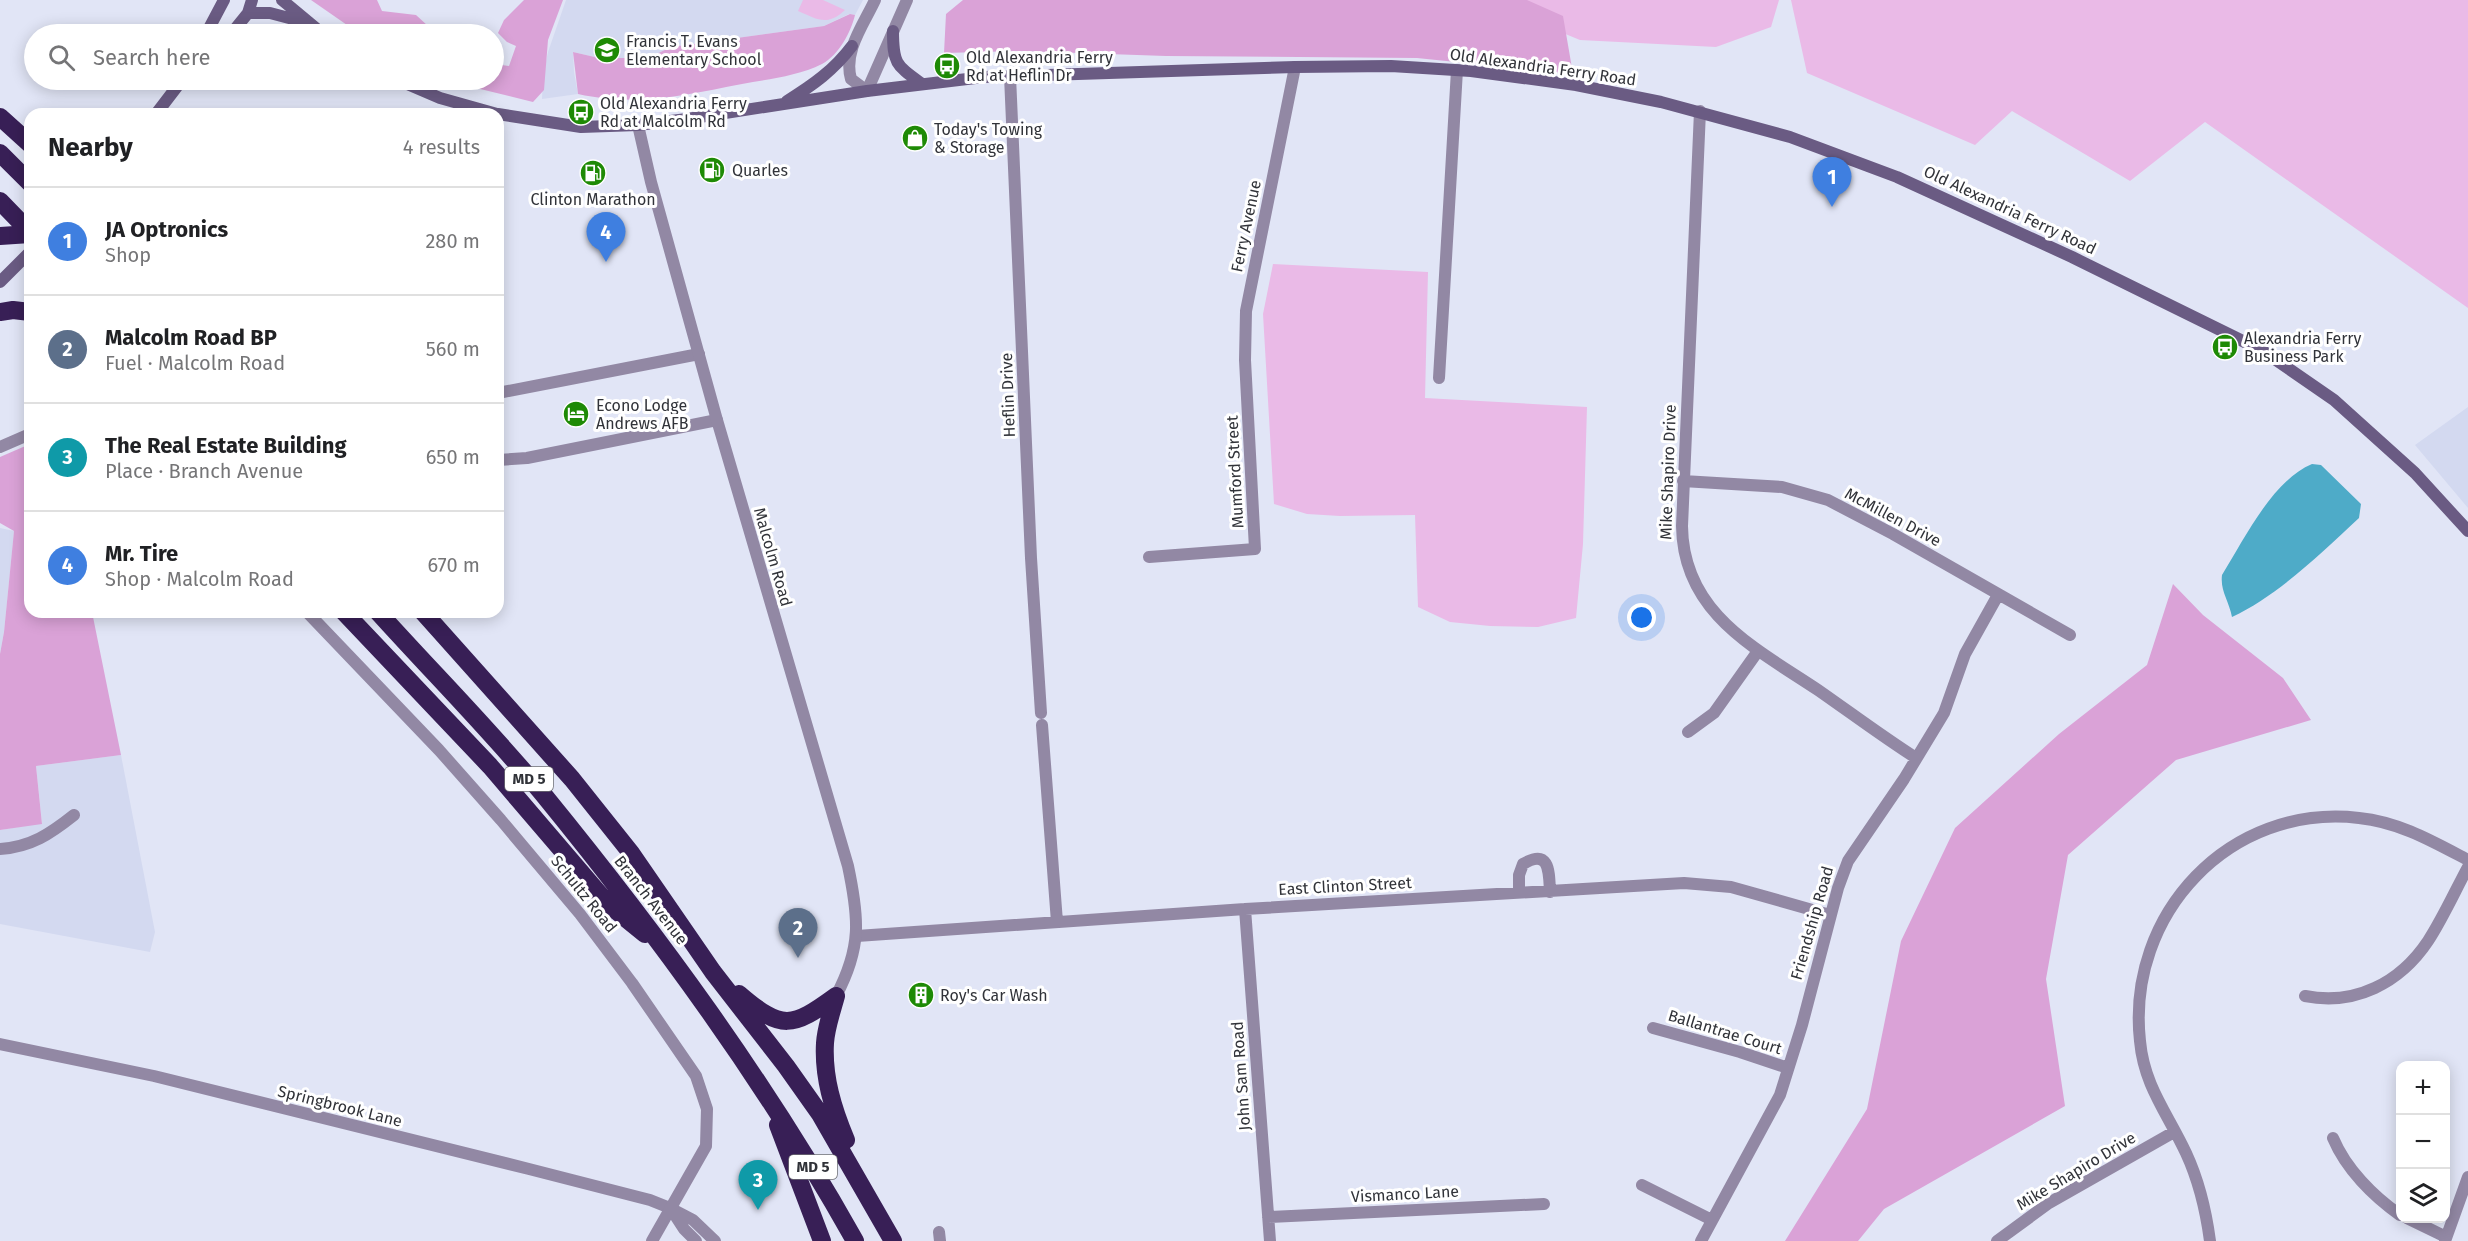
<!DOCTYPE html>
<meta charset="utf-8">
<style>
:root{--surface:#fff;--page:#f2f2f2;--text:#202124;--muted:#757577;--line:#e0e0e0;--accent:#db2777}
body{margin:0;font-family:"Fira Sans",sans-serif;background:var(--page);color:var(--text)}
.controls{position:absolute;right:18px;bottom:18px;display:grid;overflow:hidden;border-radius:12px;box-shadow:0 3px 15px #0003}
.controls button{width:54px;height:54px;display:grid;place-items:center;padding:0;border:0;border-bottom:2px solid var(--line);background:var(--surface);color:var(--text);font:30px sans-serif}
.you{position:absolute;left:1642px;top:618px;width:21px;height:21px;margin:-15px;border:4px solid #fff;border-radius:50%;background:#1a73e8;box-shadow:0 0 0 9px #1a73e833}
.badge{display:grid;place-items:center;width:39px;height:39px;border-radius:50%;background:var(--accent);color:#fff;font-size:20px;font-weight:700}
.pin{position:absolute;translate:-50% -50px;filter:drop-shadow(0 2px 3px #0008)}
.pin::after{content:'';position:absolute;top:32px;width:21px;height:18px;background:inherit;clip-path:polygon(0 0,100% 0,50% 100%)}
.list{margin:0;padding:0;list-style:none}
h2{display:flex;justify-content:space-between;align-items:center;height:78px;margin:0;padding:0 24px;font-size:26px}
h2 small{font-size:20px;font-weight:400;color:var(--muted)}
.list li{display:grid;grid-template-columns:39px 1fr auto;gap:18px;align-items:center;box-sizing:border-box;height:108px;padding:0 24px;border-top:2px solid var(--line)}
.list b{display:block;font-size:22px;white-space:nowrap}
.list p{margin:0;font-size:20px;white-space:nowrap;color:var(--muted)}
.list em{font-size:20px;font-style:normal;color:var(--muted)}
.icon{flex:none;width:33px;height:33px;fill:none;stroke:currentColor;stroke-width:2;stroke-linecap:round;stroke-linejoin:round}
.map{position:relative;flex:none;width:2468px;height:1241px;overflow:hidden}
.search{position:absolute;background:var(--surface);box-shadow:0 3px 15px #0003;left:24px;top:24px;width:480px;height:66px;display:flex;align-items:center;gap:15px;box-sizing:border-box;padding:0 21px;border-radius:33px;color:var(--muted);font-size:22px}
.panel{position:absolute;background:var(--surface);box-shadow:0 3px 15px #0003;left:24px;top:108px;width:480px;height:510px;border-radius:18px}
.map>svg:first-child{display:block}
.built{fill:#d3d9f0}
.green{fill:#eabae7}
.forest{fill:#daa2d7}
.water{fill:#4eabc8}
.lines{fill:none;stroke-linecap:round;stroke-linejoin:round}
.minor{stroke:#9288a4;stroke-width:12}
.tertiary{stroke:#9288a4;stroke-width:12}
.secondary{stroke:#6a5b83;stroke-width:12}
.motorway{stroke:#381f56;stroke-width:18}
.labels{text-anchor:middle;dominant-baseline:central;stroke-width:6;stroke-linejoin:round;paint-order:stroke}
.shield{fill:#fff;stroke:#6f7074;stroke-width:1.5}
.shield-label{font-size:15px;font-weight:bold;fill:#313339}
.poi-label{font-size:16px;fill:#313339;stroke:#fff;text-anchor:start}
.street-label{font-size:16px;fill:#313339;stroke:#fff}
</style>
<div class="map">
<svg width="2468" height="1241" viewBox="0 0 2468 1241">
<rect width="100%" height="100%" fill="#e1e5f6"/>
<path class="built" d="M566 0H863L855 15 849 14 824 26 671 47 648 58H599L573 52 574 72 578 94 542 99 543 75 548 52Z
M2468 407V508L2415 445Z
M0 528 14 531 4 632 0 654Z
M121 755 155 932 150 952 0 924V830L42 823 36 766Z"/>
<path class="green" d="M803 0H823L845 10C827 27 817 19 798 11Z
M1483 0H1779L1771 27 1716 47 1580 40Z
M1791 0H2468V308L2205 122 2130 181 2012 111 1975 145 1807 73Z
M1273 264 1428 272 1425 398 1587 407 1583 544 1576 618 1538 627 1490 626 1450 622 1418 607 1415 515 1340 516 1307 514 1274 504 1263 314Z"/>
<path class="forest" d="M311 0H377L382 11 416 15 428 26 444 31V34H360Z
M524 0H563L548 40 544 90 533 102 468 86 451 80H494V64L509 66 516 46 507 42 498 33 504 20Z
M963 0H1527L1563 16 1573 74 1417 58 1166 56 1021 51 944 53 946 14Z
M850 14 855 15C851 32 839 55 822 64 798 76 769 79 742 84 685 95 637 107 578 94L573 52 599 58H648L671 47 824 26Z
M30 444V612H92L121 755 36 766 42 824 0 830V654L4 632 14 531 0 523V457Z
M2173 584 2203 615 2283 678 2311 720 2176 760 2068 855 2046 979 2065 1106 1884 1209 1858 1241H1785L1867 1109 1901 941 1955 828 2059 734 2147 665Z"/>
<path class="water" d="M2312 464 2321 465 2361 504 2359 518C2321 553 2279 595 2232 617 2229 601 2220 591 2222 575 2245 538 2272 481 2312 464Z"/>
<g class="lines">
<path class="minor" d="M1010 76 1031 558 1041 713
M1700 111 1682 526C1683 613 1755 648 1818 690 1851 713 1883 737 1916 758
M1439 378 1457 70
M498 393 699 354
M498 460 527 458 717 420
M1683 481 1782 487 1828 500 1893 534 2070 635
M1149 557 1255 549 1245 360 1246 311 1295 67
M1042 725 1057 922
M1688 732 1714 713 1758 651
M0 849C31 847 50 834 74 815
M1519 893V875L1523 864C1550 848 1549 872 1550 892
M1245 909 1270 1241
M857 936 1245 909 1684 883 1731 887 1830 915
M2305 996C2355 1006 2400 983 2428 941 2443 918 2455 891 2468 867
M1653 1028 1740 1052 1788 1068
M0 1044 154 1076 529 1169 650 1200 670 1208
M2333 1138C2346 1169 2373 1196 2400 1215
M1642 1185 1712 1220
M1268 1217 1544 1204
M2407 1218 2446 1237
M939 1232 940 1241
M1701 1241 1780 1095 1802 1025 1838 888 1848 861 1904 779 1944 713 1965 654 1998 595
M1997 1241 2049 1203 2174 1132
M2210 1241C2206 1211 2199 1181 2186 1153 2168 1114 2144 1086 2140 1041 2126 914 2230 803 2359 818 2399 822 2432 841 2468 860
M2445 1241 2468 1177"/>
<path class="tertiary" d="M875 0C864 24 843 51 851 79L867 91 907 0
M638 125 651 182 717 420 848 866C859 918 862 947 836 996
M0 447 30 434
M307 612 439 750 501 820 580 914 632 983 696 1076 707 1109 706 1146 652 1241
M670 1208 693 1220 715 1241
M671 1209 684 1229 696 1241"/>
<path class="secondary" d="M282 0 323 34
M248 13H270L308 23
M893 31C893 64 896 65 922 84
M206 34 224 0
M231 34 248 13 252 0
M398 80 440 98 497 114
M787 101C813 85 834 70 852 46
M156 114 182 80
M498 114 581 127 638 125 687 119 867 91 984 77 1295 67 1391 66 1471 71 1576 85 1661 102 1790 137 1897 177 2072 257 2263 351 2334 400 2415 473 2468 531
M0 282 30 252"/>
<path class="motorway" d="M0 117 30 144
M0 153 30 183
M0 201 30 232
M0 236 30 234
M0 312 13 310 30 312
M344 612 490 766 608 904 645 934
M378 612C433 673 491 731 543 794 658 935 766 1082 855 1241
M423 612 572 779 631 853 713 972 786 1066 820 1114 893 1241
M739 994C782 1031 792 1028 836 996
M836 996C832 1011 826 1027 825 1043 823 1077 833 1109 846 1140
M778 1125 822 1241"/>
</g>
<defs>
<symbol id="school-disc" viewBox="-11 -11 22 22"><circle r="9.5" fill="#1e8a05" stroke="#fff"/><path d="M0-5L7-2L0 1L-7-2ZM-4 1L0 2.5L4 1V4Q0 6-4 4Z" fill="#fff"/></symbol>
<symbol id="bus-disc" viewBox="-11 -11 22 22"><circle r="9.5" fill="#1e8a05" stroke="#fff"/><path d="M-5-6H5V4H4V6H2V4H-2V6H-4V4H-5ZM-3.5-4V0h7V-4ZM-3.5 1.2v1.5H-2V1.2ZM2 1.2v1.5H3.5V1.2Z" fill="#fff"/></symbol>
<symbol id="shop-disc" viewBox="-11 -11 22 22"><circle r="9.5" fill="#1e8a05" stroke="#fff"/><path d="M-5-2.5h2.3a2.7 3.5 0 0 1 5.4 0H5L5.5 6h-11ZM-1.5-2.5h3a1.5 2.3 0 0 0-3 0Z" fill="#fff"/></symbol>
<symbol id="fuel-disc" viewBox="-11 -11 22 22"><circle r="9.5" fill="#1e8a05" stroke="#fff"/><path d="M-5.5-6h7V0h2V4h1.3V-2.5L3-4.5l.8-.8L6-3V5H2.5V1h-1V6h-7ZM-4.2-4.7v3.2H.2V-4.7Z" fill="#fff"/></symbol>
<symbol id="hotel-disc" viewBox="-11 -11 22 22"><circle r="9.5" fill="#1e8a05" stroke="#fff"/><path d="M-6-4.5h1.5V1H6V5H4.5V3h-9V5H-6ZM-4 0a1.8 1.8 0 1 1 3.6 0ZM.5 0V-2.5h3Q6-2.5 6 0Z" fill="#fff"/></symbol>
<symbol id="building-disc" viewBox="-11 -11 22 22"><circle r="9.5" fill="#1e8a05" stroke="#fff"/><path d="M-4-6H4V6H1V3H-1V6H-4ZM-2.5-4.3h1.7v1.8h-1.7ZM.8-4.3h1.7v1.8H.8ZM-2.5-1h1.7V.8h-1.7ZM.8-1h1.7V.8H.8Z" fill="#fff"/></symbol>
</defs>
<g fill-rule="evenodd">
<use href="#school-disc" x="592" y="35" width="30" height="30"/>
<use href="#bus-disc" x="932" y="51" width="30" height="30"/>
<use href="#bus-disc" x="566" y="97" width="30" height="30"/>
<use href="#shop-disc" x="900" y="123" width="30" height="30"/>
<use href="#fuel-disc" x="697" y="155" width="30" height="30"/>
<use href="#fuel-disc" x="578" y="158" width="30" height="30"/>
<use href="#bus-disc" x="2210" y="332" width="30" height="30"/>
<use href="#hotel-disc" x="561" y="399" width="30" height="30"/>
<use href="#building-disc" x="906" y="980" width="30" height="30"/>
</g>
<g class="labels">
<g class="shield">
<rect x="505" y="767" width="48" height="24" rx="4.5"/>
<rect x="789" y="1155" width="48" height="24" rx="4.5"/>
</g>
<g class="shield-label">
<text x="529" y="779">MD 5</text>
<text x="813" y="1167">MD 5</text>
</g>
<g class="poi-label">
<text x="626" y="41">Francis T. Evans<tspan x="626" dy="18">Elementary School</tspan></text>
<text x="966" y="57">Old Alexandria Ferry<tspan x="966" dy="18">Rd at Heflin Dr</tspan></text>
<text x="600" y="103">Old Alexandria Ferry<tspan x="600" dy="18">Rd at Malcolm Rd</tspan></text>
<text x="934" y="129">Today's Towing<tspan x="934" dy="18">&amp; Storage</tspan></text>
<text x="732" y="170">Quarles</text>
<text x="593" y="199" text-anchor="middle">Clinton Marathon</text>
<text x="2244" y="338">Alexandria Ferry<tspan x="2244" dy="18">Business Park</tspan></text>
<text x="596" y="405">Econo Lodge<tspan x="596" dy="18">Andrews AFB</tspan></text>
<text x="940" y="995">Roy's Car Wash</text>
</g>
<g class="street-label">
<text transform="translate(1543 67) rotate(8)">Old Alexandria Ferry Road</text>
<text transform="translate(2010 210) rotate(25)">Old Alexandria Ferry Road</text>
<text transform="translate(1246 226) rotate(-78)">Ferry Avenue</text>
<text transform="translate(1008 395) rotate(-92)">Heflin Drive</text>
<text transform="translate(1235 472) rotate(-93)">Mumford Street</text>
<text transform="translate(1668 472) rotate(-88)">Mike Shapiro Drive</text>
<text transform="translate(1893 517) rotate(28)">McMillen Drive</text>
<text transform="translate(773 557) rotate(74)">Malcolm Road</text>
<text transform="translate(1345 886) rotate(-3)">East Clinton Street</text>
<text transform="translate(584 894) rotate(51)">Schultz Road</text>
<text transform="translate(651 900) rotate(52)">Branch Avenue</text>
<text transform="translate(1812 923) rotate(-74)">Friendship Road</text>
<text transform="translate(1725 1032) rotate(17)">Ballantrae Court</text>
<text transform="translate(1241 1076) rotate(-94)">John Sam Road</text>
<text transform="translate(340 1106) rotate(14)">Springbrook Lane</text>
<text transform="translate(2076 1171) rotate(-31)">Mike Shapiro Drive</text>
<text transform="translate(1405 1194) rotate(-3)">Vismanco Lane</text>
</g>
</g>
</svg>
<div class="controls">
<button>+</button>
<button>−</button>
<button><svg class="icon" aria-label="layers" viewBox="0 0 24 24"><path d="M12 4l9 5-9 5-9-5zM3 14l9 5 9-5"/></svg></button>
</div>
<div class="you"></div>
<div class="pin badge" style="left:1832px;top:207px;background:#3f7fe0">1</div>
<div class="pin badge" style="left:798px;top:958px;background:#5c6f8a">2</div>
<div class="pin badge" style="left:758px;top:1210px;background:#0f9aa8">3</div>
<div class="pin badge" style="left:606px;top:262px;background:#3f7fe0">4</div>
<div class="search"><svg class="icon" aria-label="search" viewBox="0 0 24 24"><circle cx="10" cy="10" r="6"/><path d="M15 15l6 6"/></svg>Search here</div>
<section class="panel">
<h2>Nearby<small>4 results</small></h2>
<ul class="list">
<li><span class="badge" style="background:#3f7fe0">1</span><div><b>JA Optronics</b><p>Shop</p></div><em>280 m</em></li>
<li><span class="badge" style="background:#5c6f8a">2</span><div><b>Malcolm Road BP</b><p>Fuel · Malcolm Road</p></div><em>560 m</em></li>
<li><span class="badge" style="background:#0f9aa8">3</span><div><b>The Real Estate Building</b><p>Place · Branch Avenue</p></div><em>650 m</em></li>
<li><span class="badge" style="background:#3f7fe0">4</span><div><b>Mr. Tire</b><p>Shop · Malcolm Road</p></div><em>670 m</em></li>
</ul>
</section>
</div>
